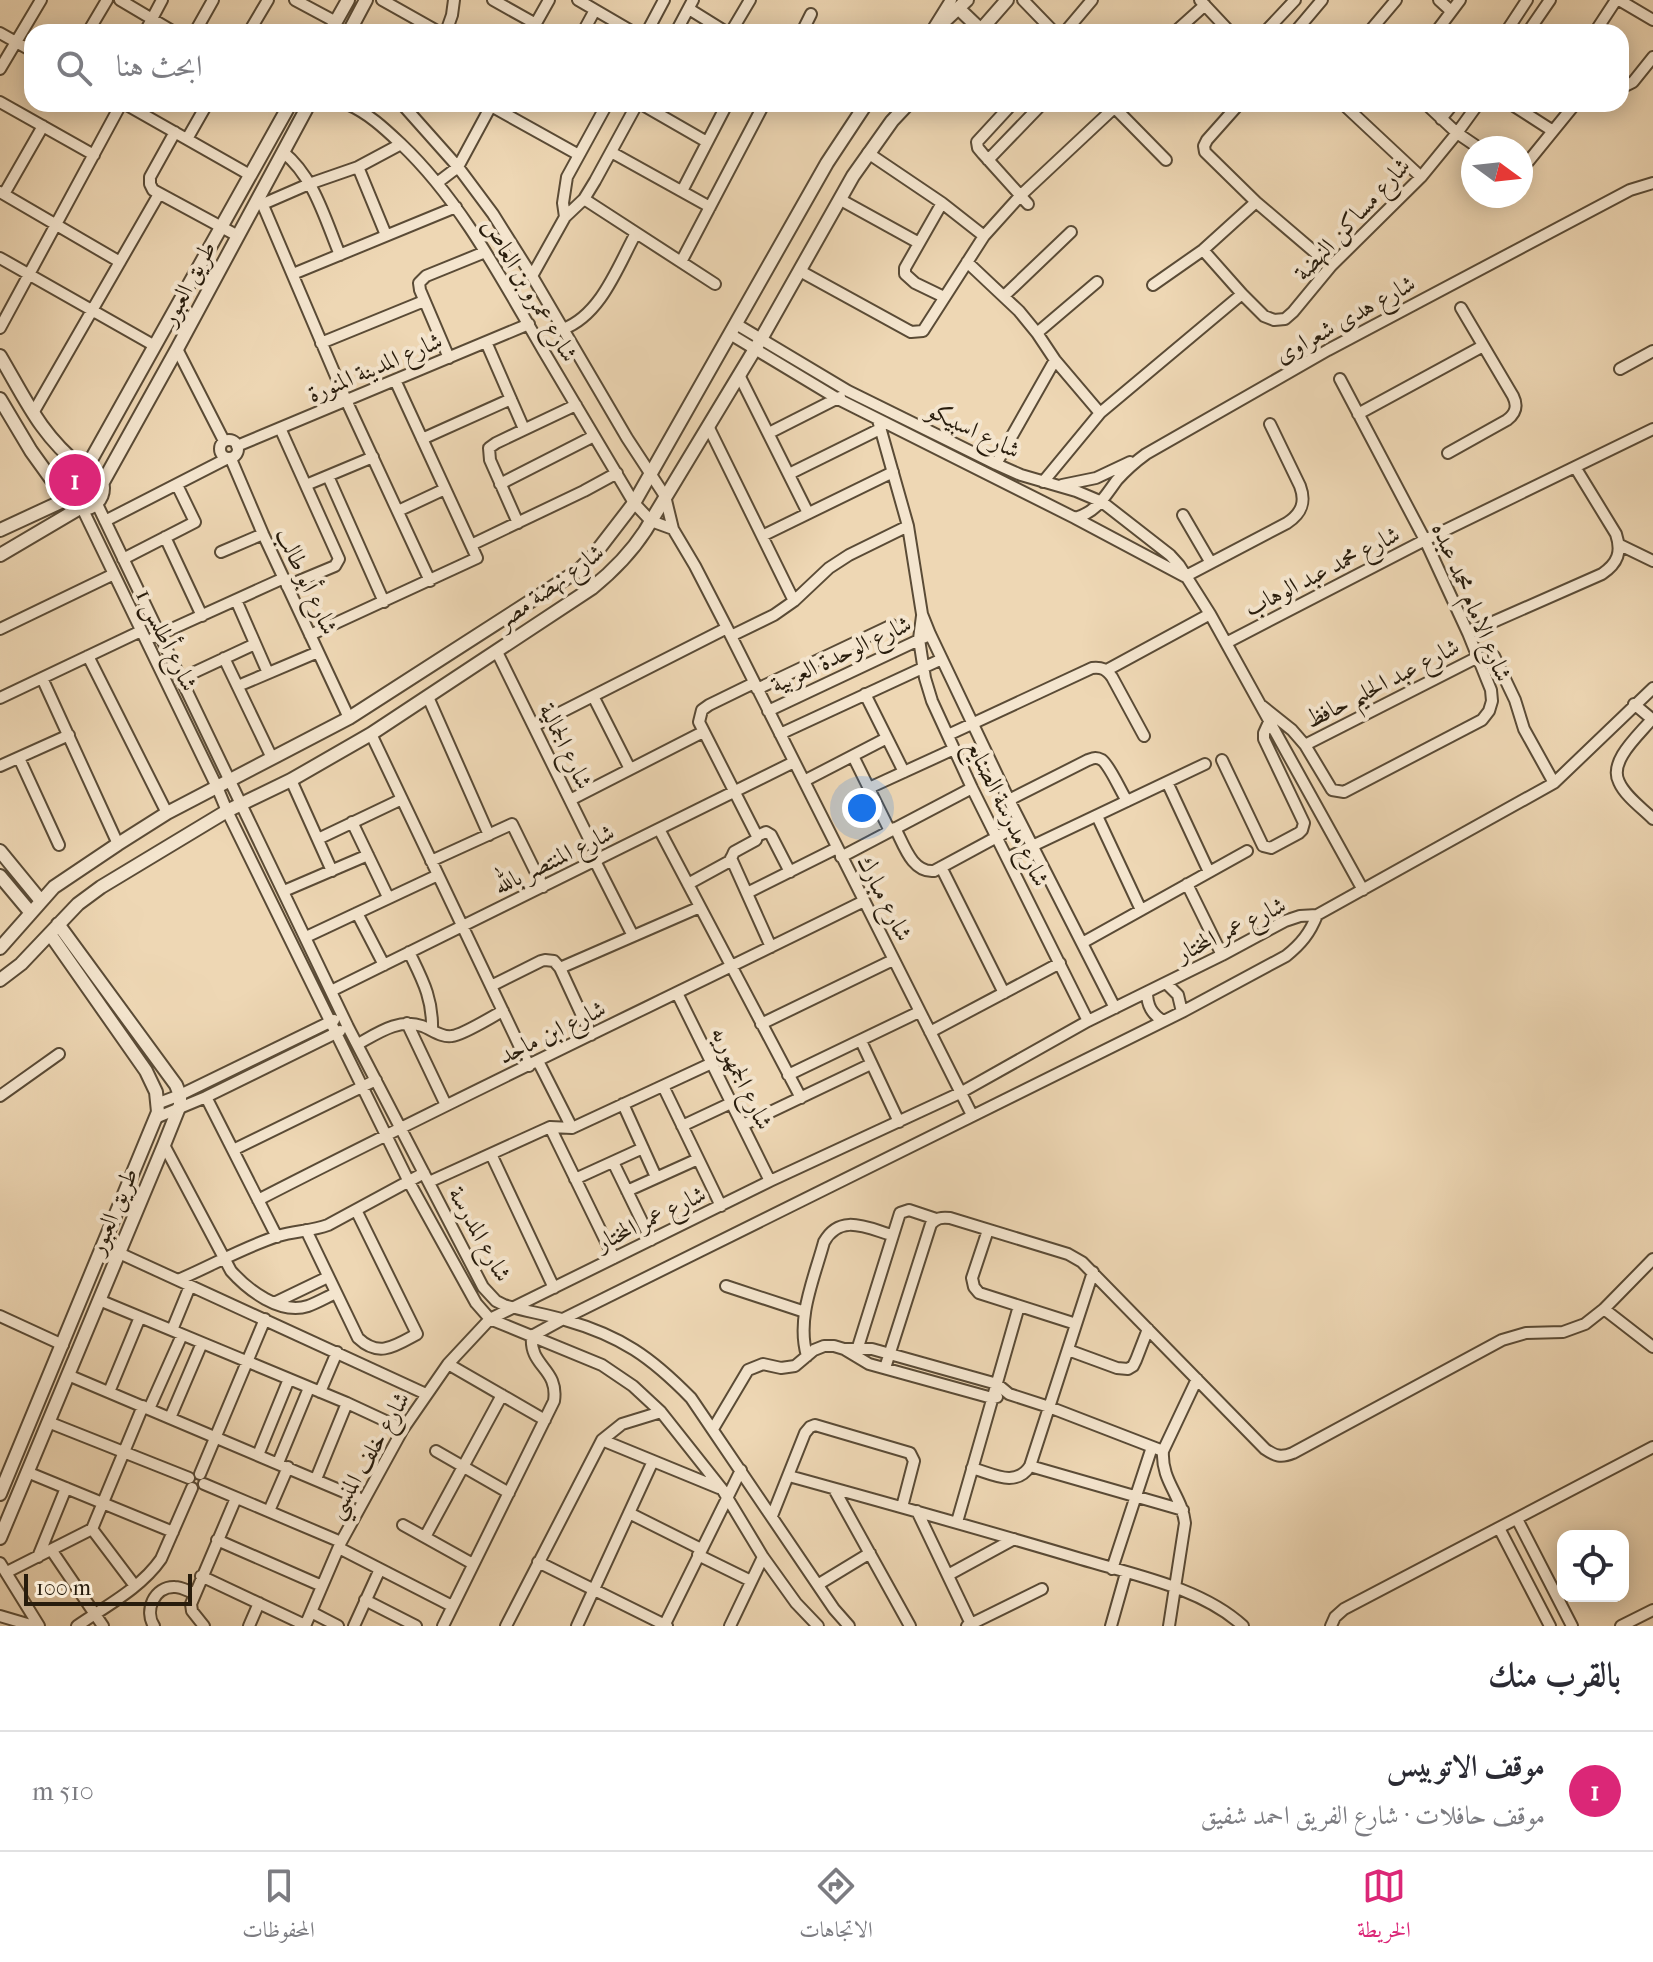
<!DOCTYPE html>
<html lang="ar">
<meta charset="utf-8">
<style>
:root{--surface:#fff;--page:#f7f7f7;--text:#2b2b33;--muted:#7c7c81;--line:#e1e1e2;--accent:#db2777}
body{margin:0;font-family:"IM FELL French Canon",Amiri,serif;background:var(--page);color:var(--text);direction:rtl}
.controls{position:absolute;right:24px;bottom:24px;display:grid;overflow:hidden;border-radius:16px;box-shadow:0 4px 20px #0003}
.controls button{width:72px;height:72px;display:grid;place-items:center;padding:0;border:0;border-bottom:2px solid var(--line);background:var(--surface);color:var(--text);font:40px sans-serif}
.compass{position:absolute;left:1461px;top:136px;width:72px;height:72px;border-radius:50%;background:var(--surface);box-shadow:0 4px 20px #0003;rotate:105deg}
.scale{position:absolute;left:24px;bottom:20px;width:168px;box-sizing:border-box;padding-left:8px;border:4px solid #281c0c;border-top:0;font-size:22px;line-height:28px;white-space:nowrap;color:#281c0c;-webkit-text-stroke:6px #f4e5ce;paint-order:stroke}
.you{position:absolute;left:862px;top:808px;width:28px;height:28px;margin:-20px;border:6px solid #fff;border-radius:50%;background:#1a73e8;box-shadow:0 0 0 12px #1a73e833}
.badge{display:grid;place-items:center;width:52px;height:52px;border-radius:50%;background:var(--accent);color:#fff;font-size:26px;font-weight:700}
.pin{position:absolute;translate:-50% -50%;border:4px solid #fff;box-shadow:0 2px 8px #0006}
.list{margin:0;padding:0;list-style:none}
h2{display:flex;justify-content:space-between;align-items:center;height:104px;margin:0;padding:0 32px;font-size:34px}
h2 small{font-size:26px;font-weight:400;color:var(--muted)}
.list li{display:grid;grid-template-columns:52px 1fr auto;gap:24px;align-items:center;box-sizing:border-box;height:120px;padding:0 32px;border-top:2px solid var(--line)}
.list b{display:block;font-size:30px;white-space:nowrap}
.list p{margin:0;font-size:26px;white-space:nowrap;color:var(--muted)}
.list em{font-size:26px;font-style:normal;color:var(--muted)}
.icon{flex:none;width:44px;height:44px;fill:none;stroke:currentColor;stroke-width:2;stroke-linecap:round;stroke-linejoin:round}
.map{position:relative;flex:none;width:1653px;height:1626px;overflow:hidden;direction:ltr}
.search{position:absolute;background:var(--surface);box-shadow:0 4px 20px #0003;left:24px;right:24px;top:24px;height:88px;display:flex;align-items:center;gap:20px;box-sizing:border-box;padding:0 28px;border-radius:24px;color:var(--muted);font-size:30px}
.sheet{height:224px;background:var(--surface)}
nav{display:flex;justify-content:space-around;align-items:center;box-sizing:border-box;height:112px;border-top:2px solid var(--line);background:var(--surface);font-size:22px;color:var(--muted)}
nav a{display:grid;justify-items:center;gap:4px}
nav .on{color:var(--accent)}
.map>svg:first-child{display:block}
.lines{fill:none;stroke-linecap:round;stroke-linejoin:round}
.minor-casing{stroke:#5a4b36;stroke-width:14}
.tertiary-casing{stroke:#5a4b36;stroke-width:16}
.minor{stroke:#f4e5ce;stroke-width:10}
.tertiary{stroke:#f4e5ce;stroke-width:12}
.labels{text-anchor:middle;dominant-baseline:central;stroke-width:8;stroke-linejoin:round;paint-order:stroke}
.street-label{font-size:24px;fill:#281c0c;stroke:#f4e5ce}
</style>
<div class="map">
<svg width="1653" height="1626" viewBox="0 0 1653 1626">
<rect width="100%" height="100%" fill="#eed7b4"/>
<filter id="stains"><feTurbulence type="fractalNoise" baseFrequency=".0025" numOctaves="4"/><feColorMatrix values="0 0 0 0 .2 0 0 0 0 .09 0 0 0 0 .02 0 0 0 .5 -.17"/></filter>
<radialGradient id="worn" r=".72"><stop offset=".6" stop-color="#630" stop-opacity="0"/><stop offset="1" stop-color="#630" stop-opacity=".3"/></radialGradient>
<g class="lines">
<defs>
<path id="minor" d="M120 0 174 32
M295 0 336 22
M382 0 439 32
M493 0 536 24
M578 0 633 32
M1023 0 1054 32
M1200 0 1230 32
M1439 0 1451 11
M1619 0 1653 20
M689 9 726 32
M933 29 951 0
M88 32 107 0
M145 32 162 0
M195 32 213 0
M249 32 268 0
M446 32 452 15 454 0
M531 32 549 0
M583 32 595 10
M647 32 664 0
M676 32 693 0
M731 32 750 0
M802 32 811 14
M1065 32 1092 0
M1175 32 1205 5
M1265 32 1295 0
M1295 32 1322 0
M1369 32 1396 0
M1436 32 1460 0
M1506 32 1527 0
M1528 32 1550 0
M1595 32 1616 0
M0 33 32 51
M0 69 41 0
M1621 88 1633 82 1653 57
M0 102 94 155
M125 104 250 175
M347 104C368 113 384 128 401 144 461 201 501 278 543 350 573 401 604 452 634 503L651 521 673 529
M402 104 458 167 493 214 532 276 627 438 665 496 673 529 695 566 727 628 972 1115
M641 104 707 142
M1012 104 977 142 978 148 983 154 1028 204
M1111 104 1166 160
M1239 104 1207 140 1204 146 1205 152 1256 202 1331 266
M1343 104 1421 177
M1426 104 1457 133 1479 148
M1511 104 1553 131
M491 106 579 155
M1441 119 1453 104
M175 132 150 177V184L153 190 238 236
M187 139 207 104
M283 152C314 177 325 219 340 255
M611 152 710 207
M868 153 942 203 984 236
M988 160 1042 104
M1521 166 1527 163 1575 104
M358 167 386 235
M437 183 458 167 492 104
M682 191 727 104
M0 192 120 262
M4 194 43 126
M259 196 346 400 430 581
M584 199 715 284
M841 200 919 243
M942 203 905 268V274L915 283 944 297
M263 204 309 184 358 167 401 144
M565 217 563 203 567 177 607 104
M1203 250 1242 294 1264 316 1274 320 1285 319 1293 312 1331 266 1421 177 1457 133 1478 104
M0 258 155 346
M681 262 764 104
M967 262 1019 311 1037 333 1055 360 1100 413
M800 271 911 332 923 331 984 236 1020 196 1114 108
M293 274 456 207
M532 276 565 217 584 199 595 181 637 104
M1153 285 1203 250 1256 202
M1004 296 1071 232
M736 324 848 391 996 464 1021 475 1076 491 1102 502 1170 555 1179 565 1210 614 1363 890
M0 328 121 104
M563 329C601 315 618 266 636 233
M1037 333 1097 282
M730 334 838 399 1075 518 1184 576
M486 342 524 429
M321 343 424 301
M177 349 224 441
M449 358 420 290 419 283 426 276 485 252
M1620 369 1653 351
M739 375 808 513
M33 413 159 194
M1358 414 1483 346
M878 420 908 526 922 614 930 634 1009 800 1115 1008
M708 426 794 601
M280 428 339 559 335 566 287 586
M769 433 840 397
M422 439 511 399
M220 449a9 9 0 1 1 18 0a9 9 0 1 1-18 0Z
M237 446 529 324
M1448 453 1507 420C1516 413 1518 406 1513 396L1461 308
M231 459 263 534 349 718
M996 464 1055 360
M789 474 880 429
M328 476 384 602
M1043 482 1100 413 1242 294
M500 484 594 436
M306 485 373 457
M1062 485 1096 478 1130 462
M97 504 348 1027 483 1287 496 1301 504 1305C524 1311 545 1314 565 1320 621 1336 651 1357 691 1398L834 1609 849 1626
M83 510 217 787 227 811 409 1182 476 1303 490 1319 602 1365 633 1386 661 1412 722 1489 763 1557 796 1603 818 1626
M398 511 445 489
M1183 515 1211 563
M1075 518C1097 512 1105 496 1117 480 1126 470 1135 462 1146 454L1328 350 1630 190 1653 183
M105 521 226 459
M518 523 490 460 489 448 496 443 576 405
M762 536 893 472
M165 537 202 616
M471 545 584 491 617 473
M1620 545 1653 561
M221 552 263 534
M123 559 195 522 177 485
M1186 576 1287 523C1302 513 1306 502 1300 486L1270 424
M236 600 268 673
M922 616 919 639 925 678 932 701 972 788 1088 1021
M0 629 114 574
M1468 633 1602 574C1618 563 1622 552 1616 534L1575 467
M310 635 477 558 395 380
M731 636 774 615 794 601 829 568 849 555 908 526
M154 637 284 578
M1226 643 1425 540 1653 429
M497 652 599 859
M88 656 167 813
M1494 656 1515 700 1524 729 1554 783
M224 658 272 758
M1107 670 1210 614
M42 678 118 844
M180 679 255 644
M238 686 318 652
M757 689 892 625
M865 694 904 772
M593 696 630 769
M428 697 489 835
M0 698 141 631
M1634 704 1653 720
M1262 706 1292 730 1305 745 1332 790 1344 792 1482 720 1489 711 1492 701 1491 690 1468 633 1425 540 1340 379
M768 711 925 637
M1652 719C1640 734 1608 761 1619 782 1625 796 1642 808 1653 819
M534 726 727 628
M371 734 529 1066
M780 734 942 659
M948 735 1092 668C1102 667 1106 669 1112 677L1144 736
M1305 745 1478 657
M853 756 890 831
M19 758 59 845
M1222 760 1263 846 1271 848 1299 833 1302 830 1304 823 1264 739V733L1269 722
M0 766 69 735
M291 780 332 871
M804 781 887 738
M1167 782 1209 872
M869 788 954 749
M570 800 703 732
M1009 800 1088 760C1094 758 1096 757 1102 760 1110 766 1121 792 1127 801
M1097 816 1141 910
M352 822 388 897
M895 828C904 845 912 873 934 871L1021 824
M659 829 801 1098
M757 836 766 832 771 835 790 872
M318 839 402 799
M841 857 972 788
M731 858 771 947
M1007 858 1205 764
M431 861 512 824 543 887
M595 861 633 936
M941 867 1004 993
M688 884 730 861 734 852 756 840 757 836 699 722 702 710 709 705 754 683
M1187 884 1222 955
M284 891 368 855
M747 893 837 848
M357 913 384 965
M306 937 438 875
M1082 943 1247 851
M409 952C422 979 433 998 432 1030
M560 968 700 907
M1166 983 1178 995 1182 1012
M491 986 541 961 545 960 554 961 560 968 591 1035
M331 991 794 762
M1147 992C1147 1006 1152 1014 1163 1021
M677 993 770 1181
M407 1023 446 1105
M761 1024 893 960
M930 1032 1060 963
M861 1041 899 1122
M358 1044C378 1033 399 1018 422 1026 431 1029 442 1038 452 1036 463 1035 491 1017 503 1011
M538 1061 572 1128
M788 1075 919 1012
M663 1086 721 1206
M0 1096 59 1054
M206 1097 277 1237
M159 1103 180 1095 334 1020
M623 1104 656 1177
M158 1117 206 1097 340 1031
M743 1125 871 1064
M682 1126 731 1103
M550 1127 614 1258
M164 1145 231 1271C248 1290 280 1315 308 1306 317 1303 327 1297 336 1293
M233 1150 376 1080
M491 1154 554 1288
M613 1162 651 1240
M575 1179 643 1148
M429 1182 550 1127 572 1128 712 1063
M627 1191 698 1159
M258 1200C458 1097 662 1001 864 901
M306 1230 358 1338C379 1358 395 1346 417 1334L356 1210
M988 1230 972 1278 974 1287 979 1293 1076 1324
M119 1253 426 1394
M178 1280C211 1266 244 1247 278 1236 294 1231 312 1231 328 1225L424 1173
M726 1286 805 1312
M99 1300 347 1403 403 1429
M274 1303 328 1277
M1604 1309 1653 1347
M0 1316 63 1345
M172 1330 190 1286
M858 1347 900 1213 909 1210 936 1219
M844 1349 869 1364 992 1398 997 1397
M1068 1350 1117 1368 1128 1369 1133 1366 1136 1360 1148 1329
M807 1356C796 1318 814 1279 824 1242 840 1213 867 1228 892 1235
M448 1364 545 1420
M885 1368 931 1224C937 1218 941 1217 950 1218L1068 1254 1082 1262 1265 1449C1275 1456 1281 1458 1293 1453L1502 1340 1526 1333 1563 1332 1585 1324 1604 1309 1653 1259
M68 1375 363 1500
M109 1392 140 1317
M320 1392 337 1352
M149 1409 182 1335
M170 1418 202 1343
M48 1422 189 1478
M713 1429 748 1370 763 1364 781 1368 795 1366 814 1350 824 1346H834L844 1349H872L997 1384 1009 1394 1049 1407 1163 1451
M602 1440 719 1488
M436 1451 509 1493
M258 1455 289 1379
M278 1463 309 1388
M1030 1466 1183 1510
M972 1468C993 1474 1016 1488 1030 1466L1093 1272
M27 1472 173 1532
M200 1474 265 1319
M789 1476C887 1503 984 1530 1081 1559 1134 1575 1202 1588 1243 1626
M316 1479 347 1403
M204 1484 341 1542
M834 1489 910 1626
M269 1511 288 1467
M917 1511 971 1624
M629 1513 701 1549
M772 1516 805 1433 810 1427 815 1425 910 1453 914 1461 902 1507
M1517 1519 1572 1626
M957 1522 1019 1306
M403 1525 473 1564
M1499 1528 1550 1626
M92 1529 135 1586
M425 1537 502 1395
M217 1540 322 1586
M339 1548 452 1606
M52 1551 103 1626
M698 1555 751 1581
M38 1557 66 1488
M538 1562 667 1626
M0 1563 39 1626
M1112 1569 1152 1447
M7 1572 92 1529 143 1406
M948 1575 1014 1539
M201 1576 305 1625
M819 1584 870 1553
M365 1600 416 1626
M311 1612 338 1626
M0 1616 34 1626
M77 1626C106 1606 141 1588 161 1559L192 1488
M154 1626C144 1611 154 1586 175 1587 181 1587 188 1591 194 1593
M204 1626 192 1611 191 1604 236 1498
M249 1626 259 1603
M305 1626 341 1542 403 1429 448 1364 490 1319 770 1181 960 1093 1088 1021 1222 955 1285 921 1300 916 1317 915 1554 783 1653 688
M354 1626 380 1569
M443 1626 554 1401C559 1368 529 1367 532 1336L563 1319 1182 1012 1286 956C1301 944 1310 933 1317 915
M506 1626 602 1440 622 1424 661 1412
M577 1626 653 1461
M664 1626 741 1470
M730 1626 763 1557
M967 1626 1042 1589
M1111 1626 1126 1573
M1169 1626 1185 1523C1182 1496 1161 1481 1163 1451L1197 1379
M1331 1626 1335 1617 1344 1609 1653 1447
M1621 1626 1653 1610"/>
<path id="tertiary" d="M958 8 981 30
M330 32 348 0
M349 32 366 0
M933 32 967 0
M979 32 1007 0
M0 356C26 400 40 434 81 467
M0 399 31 451 62 494
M61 488a21 21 0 1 1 42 0a21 21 0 1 1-42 0Z
M87 467 290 104
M103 482 177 349 309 104
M0 530 65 500
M0 555 78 509
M0 851 41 901
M0 876 31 913
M0 948 54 887 118 844 167 813 349 718 579 570 594 555 634 503 827 163 866 104
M0 980 21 964 78 904 101 887 227 811 291 780 371 734 592 588C613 571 630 554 645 531L761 339 853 176 892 121 908 104
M0 1494 158 1112 156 1092 146 1071 50 934
M0 1538 164 1145 180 1105V1095L176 1085 58 924"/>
</defs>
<use href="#minor" class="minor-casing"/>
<use href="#tertiary" class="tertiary-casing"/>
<use href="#minor" class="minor"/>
<use href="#tertiary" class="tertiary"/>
</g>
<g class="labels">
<g class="street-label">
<text transform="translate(1352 219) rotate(-47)">شارع مساكن النهضة</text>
<text transform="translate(188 283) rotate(-62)">طريق العبور</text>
<text transform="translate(530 290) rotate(59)">شارع عمرو بن العاص</text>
<text transform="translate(1345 319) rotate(-29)">شارع هدى شعراوى</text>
<text transform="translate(375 367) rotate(-23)">شارع المدينة المنورة</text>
<text transform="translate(974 430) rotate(26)">شارع اسبيكو</text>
<text transform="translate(1322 571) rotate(-27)">شارع محمد عبد الوهاب</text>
<text transform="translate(307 581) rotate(65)">شارع أبو طالب</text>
<text transform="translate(550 586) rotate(-36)">شارع نهضة مصر</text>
<text transform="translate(1472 602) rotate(67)">شارع الامام محمد عبده</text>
<text transform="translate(167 640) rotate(64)">شارع أطلس 1</text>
<text transform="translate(841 654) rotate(-25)">شارع الوحدة العربية</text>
<text transform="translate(1382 683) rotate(-27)">شارع عبد الحليم حافظ</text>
<text transform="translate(566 746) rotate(64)">شارع الجمالية</text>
<text transform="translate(1008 813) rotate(64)">شارع مدرسة الصنايع</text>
<text transform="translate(554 859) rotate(-26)">شارع المنتصر بالله</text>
<text transform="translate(885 898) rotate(63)">شارع مبارك</text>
<text transform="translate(1231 929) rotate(-26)">شارع عمر المختار</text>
<text transform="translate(552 1032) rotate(-26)">شارع ابن ماجد</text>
<text transform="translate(742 1078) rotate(64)">شارع الجمهوريه</text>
<text transform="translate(113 1211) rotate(-67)">طريق العبور</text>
<text transform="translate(651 1218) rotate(-26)">شارع عمر المختار</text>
<text transform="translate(480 1234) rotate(61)">شارع المدرسة</text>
<text transform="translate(368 1455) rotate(-60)">شارع خلف المنسي</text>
</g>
</g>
<rect width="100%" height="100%" filter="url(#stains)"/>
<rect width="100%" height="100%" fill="url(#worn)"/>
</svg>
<div class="controls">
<button><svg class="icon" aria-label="locate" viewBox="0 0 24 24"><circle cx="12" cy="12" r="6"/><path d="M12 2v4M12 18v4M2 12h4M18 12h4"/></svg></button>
</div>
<svg class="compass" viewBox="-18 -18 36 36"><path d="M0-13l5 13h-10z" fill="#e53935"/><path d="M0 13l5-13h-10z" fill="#7c7c81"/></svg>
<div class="scale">100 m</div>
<div class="you"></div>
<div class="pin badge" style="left:75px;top:480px">1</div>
<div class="search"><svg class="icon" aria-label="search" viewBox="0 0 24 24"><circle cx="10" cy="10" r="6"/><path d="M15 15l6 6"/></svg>ابحث هنا</div>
</div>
<section class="sheet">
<h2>بالقرب منك<small></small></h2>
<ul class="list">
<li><span class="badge">1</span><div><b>موقف الاتوبيس</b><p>موقف حافلات · شارع الفريق احمد شفيق</p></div><em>510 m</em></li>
</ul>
</section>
<nav>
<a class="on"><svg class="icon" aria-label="map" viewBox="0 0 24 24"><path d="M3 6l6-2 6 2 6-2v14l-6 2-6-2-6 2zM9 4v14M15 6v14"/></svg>الخريطة</a>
<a><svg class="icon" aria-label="directions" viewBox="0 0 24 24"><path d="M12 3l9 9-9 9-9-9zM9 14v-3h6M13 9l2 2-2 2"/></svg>الاتجاهات</a>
<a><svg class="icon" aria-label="saved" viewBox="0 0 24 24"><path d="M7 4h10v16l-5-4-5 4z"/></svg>المحفوظات</a>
</nav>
